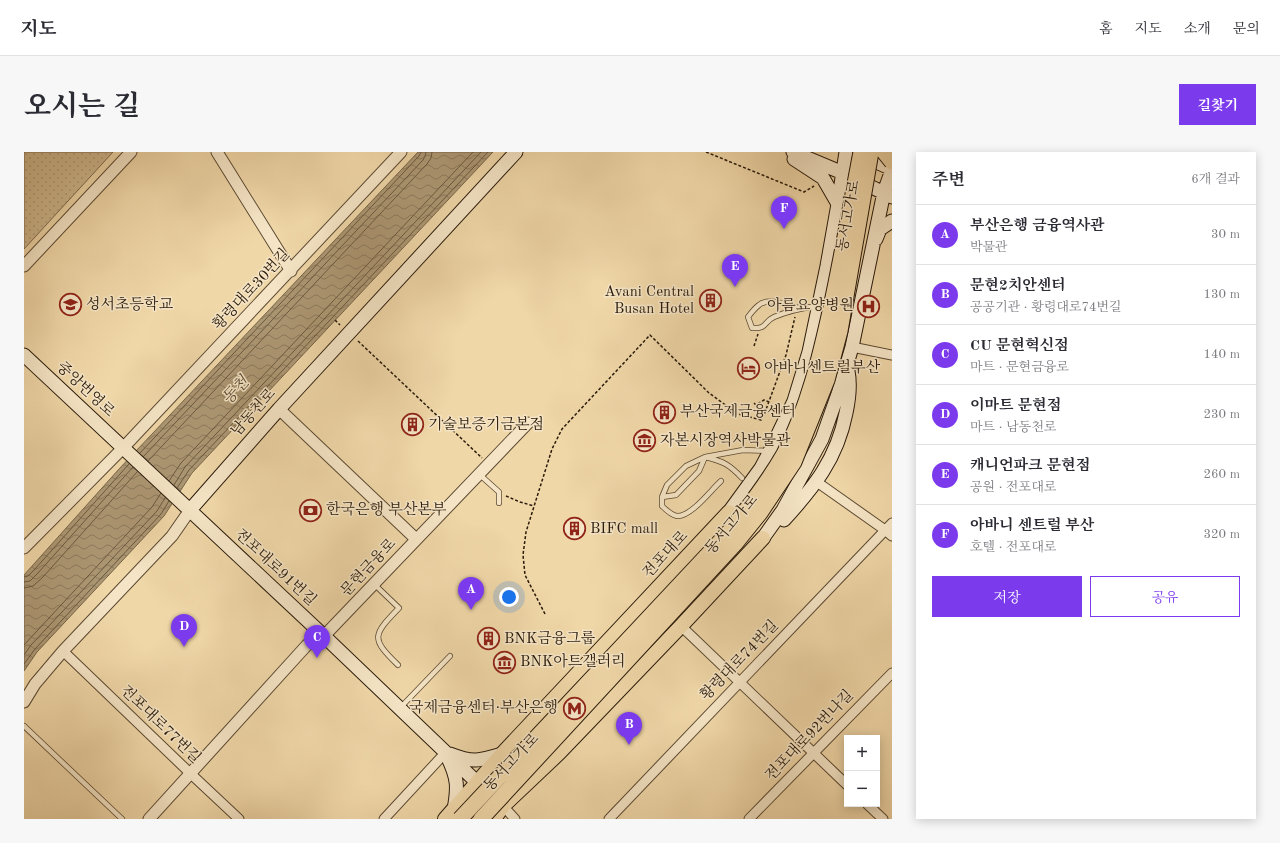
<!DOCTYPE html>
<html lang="ko">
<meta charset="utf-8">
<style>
:root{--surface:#fff;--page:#f7f7f7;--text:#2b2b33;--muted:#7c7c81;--line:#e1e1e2;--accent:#7c3aed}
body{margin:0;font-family:"Old Standard TT","Noto Serif KR",serif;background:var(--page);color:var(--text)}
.controls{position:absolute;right:12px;bottom:12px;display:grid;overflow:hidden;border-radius:0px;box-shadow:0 2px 10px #0003}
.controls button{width:36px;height:36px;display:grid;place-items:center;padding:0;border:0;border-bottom:1px solid var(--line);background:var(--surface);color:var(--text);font:20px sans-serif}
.you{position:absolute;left:485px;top:445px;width:14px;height:14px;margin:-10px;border:3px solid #fff;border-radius:50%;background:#1a73e8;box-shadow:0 0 0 6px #1a73e833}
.badge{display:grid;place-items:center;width:26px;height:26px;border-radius:50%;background:var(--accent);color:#fff;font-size:13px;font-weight:700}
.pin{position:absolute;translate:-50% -33px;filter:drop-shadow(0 1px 2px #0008)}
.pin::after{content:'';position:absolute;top:21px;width:14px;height:12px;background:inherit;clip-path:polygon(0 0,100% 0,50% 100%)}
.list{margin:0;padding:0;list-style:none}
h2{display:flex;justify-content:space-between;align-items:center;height:52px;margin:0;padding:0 16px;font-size:17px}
h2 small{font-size:13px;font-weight:400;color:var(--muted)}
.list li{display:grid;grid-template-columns:26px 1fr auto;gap:12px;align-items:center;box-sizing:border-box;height:60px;padding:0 16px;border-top:1px solid var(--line)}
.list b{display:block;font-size:15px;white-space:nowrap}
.list p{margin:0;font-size:13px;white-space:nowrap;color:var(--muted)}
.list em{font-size:13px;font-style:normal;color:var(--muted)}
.actions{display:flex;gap:8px;padding:12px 16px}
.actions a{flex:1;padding:9px 0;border:1px solid var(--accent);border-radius:0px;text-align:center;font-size:14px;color:var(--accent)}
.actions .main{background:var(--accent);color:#fff}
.map{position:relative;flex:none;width:868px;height:667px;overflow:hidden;border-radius:0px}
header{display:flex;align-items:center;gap:24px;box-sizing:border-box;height:56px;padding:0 20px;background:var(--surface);border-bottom:1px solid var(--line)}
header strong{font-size:19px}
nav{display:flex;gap:22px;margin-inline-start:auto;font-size:14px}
.intro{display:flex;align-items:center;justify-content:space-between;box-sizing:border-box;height:96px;padding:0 24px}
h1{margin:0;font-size:28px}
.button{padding:10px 18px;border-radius:0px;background:var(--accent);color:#fff;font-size:14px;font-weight:700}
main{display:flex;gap:24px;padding:0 24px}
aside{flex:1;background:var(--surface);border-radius:0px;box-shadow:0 2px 10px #0003}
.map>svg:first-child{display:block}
.grass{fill:url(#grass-dots);stroke:#7c684c}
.water{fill:url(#water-waves);stroke:#786549}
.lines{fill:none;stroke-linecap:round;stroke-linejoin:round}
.shore{stroke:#6a583f;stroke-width:1}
.service-casing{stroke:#5b4932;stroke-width:6}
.minor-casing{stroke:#5b4932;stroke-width:11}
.tertiary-casing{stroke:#5b4932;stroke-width:13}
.secondary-casing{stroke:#291a0b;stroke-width:15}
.primary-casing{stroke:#291a0b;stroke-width:16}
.path{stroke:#291a0b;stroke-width:1.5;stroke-dasharray:3 2;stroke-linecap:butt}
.service{stroke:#f5e5c6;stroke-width:4.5}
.minor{stroke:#f5e5c6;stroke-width:9}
.tertiary{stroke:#f5e5c6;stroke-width:11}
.secondary{stroke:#f5e5c6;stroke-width:13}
.primary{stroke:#f0d7a8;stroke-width:14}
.trunk-bridge-casing{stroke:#291a0b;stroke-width:17;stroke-linecap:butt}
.trunk-bridge{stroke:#f0d7a8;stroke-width:15}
.labels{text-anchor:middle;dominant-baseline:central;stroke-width:3;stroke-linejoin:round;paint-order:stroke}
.street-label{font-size:15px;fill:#291a0b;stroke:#f5e5c6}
.poi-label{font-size:15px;fill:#291a0b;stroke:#f5e5c6;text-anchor:start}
.water-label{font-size:16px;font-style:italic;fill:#5d4c35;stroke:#f5e5c6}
</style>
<header>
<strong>지도</strong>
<nav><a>홈</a><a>지도</a><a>소개</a><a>문의</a></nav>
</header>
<div class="intro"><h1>오시는 길</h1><a class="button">길찾기</a></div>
<main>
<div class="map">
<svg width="868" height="667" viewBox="0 0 868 667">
<defs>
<pattern id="grass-dots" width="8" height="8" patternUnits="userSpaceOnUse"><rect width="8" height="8" fill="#ceb78d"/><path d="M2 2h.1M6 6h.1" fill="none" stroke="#b19d78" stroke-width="1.8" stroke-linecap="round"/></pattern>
<pattern id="water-waves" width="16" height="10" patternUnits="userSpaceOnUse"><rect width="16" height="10" fill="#ac9773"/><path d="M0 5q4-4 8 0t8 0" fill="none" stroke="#8c7a5d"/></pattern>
</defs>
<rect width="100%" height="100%" fill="#f0d7a8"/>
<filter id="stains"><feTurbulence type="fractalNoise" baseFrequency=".005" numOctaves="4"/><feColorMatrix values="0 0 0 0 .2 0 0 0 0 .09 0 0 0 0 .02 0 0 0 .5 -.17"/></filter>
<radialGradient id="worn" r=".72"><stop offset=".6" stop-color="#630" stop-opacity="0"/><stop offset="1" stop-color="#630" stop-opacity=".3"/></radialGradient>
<path class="grass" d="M0 0H89L0 97Z"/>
<path class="water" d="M394 0H469L168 321 140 364 13 500 0 519V423L95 317Z"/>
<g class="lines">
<path class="shore" d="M116 301 395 4 397 0
M119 305 399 8 401 4 402 0
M124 309 403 12 407 6 408 0
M145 329 157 311 449 0
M150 333 161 315 457 0
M153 336 165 318 464 0
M0 425 4 424 11 417 105 312
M0 430 6 429 14 421 109 315
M0 436 9 434 19 425 113 320
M0 493 128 355 137 341
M0 503 7 493 133 359 141 346
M0 512 11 497 137 362 145 349"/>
<defs>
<path id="service" d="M775 156C763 153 745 145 735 153 731 156 727 161 724 165L728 176C744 177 739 170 750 165 764 159 778 156 793 154
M455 322 475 340V351
M697 329C687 338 667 365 653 364 647 363 642 358 638 354V345L643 333 662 314 681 305 719 298 745 299
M638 345 652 343 675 319 681 305C699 309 706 313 718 326
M350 432 375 456C349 483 346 486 374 513
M377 555 426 504
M0 574 98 667"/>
<path id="minor" d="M828 195 868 203
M793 330 861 378 868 384
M657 474 823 633
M39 499 167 622 215 667
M843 652 859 667
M479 654 491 667
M360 667 422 600
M585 667 868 371
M725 667 868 521"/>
<path id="tertiary" d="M193 0 267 119
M0 114 107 0
M255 257 392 387
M0 396 99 296 377 0
M0 550 11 532 39 499 148 384 166 358
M125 667 283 493 300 484 504 271"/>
<path id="secondary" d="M769 0 819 21 868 45
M837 3 868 17
M770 7 799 26 814 52
M852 87 856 77 868 69
M0 203 300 484 460 637
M166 358 255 257 492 0
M705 360 737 316 746 299 770 249 785 200 803 114 814 52 822 0
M760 368C790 335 813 307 822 261 825 247 827 234 824 219
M739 386 759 358 798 287 814 242 828 195 860 40 868 18
M426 602C449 611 455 609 478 602
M424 606C434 627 434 635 430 658"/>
<path id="primary" d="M421 667 478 602 705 360
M470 667 479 654 535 601 657 474 739 386"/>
</defs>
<use href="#service" class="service-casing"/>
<use href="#minor" class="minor-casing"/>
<use href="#tertiary" class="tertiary-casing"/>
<use href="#secondary" class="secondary-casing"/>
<use href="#primary" class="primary-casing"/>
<path class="path" d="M682 0 780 40 790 34
M311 168 316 173
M334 189 458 306
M730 194 734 182
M730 251 732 253 740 248 745 250
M482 344 496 350 510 354
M521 462 501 423 499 403 502 380 528 297 538 277 626 183 685 241 714 262 737 268 740 263 762 203 771 165"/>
<use href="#service" class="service"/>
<use href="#minor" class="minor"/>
<use href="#tertiary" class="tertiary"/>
<use href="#secondary" class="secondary"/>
<use href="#primary" class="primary"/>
<defs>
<path id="trunk-bridge" d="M860 0 868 10
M436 667 704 381C724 356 744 330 760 302 784 256 796 205 807 155 818 104 827 52 837 0
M457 667 711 392 736 361 770 310 803 228 816 179 847 0"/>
</defs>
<use href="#trunk-bridge" class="trunk-bridge-casing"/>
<use href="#trunk-bridge" class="trunk-bridge"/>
</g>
<defs>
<symbol id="building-ring" viewBox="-11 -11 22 22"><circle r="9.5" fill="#f5e5c6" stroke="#8f2418" stroke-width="1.5"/><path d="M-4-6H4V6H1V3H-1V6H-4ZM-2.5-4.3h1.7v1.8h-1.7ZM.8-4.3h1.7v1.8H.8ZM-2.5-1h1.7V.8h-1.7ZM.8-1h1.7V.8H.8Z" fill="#8f2418"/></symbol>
<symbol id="school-ring" viewBox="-11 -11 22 22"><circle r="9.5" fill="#f5e5c6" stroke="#8f2418" stroke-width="1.5"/><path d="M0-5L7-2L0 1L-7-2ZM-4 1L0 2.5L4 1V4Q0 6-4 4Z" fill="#8f2418"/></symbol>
<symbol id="hospital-ring" viewBox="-11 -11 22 22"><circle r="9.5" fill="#f5e5c6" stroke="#8f2418" stroke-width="1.5"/><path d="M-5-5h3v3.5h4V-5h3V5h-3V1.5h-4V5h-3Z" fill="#8f2418"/></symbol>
<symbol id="hotel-ring" viewBox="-11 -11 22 22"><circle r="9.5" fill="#f5e5c6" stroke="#8f2418" stroke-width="1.5"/><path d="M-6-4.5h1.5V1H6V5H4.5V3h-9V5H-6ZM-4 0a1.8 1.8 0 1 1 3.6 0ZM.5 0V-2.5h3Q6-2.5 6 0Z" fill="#8f2418"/></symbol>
<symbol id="museum-ring" viewBox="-11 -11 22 22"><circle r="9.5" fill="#f5e5c6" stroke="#8f2418" stroke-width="1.5"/><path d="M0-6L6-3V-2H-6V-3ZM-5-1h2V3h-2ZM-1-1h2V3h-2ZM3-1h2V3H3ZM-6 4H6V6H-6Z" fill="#8f2418"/></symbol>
<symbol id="bank-ring" viewBox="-11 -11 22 22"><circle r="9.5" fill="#f5e5c6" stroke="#8f2418" stroke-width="1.5"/><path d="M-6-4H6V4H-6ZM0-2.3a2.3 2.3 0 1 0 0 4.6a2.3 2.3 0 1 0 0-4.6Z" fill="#8f2418"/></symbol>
<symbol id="metro-ring" viewBox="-11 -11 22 22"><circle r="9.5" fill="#f5e5c6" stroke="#8f2418" stroke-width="1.5"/><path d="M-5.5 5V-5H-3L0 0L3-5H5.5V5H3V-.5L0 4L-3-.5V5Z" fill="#8f2418"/></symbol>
</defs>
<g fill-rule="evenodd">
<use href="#building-ring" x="674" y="136" width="25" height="25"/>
<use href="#school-ring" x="34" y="140" width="25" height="25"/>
<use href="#hospital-ring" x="832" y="142" width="25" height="25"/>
<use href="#hotel-ring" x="712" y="204" width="25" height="25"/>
<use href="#building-ring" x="628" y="248" width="25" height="25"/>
<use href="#building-ring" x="376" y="260" width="25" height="25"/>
<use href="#museum-ring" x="608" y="276" width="25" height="25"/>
<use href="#bank-ring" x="274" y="346" width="25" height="25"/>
<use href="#building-ring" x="538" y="364" width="25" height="25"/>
<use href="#building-ring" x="452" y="474" width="25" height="25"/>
<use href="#museum-ring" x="468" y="498" width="25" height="25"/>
<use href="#metro-ring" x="538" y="544" width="25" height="25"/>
</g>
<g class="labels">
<g class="street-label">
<text transform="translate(825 64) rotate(-80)">동서고가로</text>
<text transform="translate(228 138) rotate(-47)">황령대로30번길</text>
<text transform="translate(61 238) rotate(43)">중앙번영로</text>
<text transform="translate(230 261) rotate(-48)">남동천로</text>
<text transform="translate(708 373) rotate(-50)">동서고가로</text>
<text transform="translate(642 403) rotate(-47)">전포대로</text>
<text transform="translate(251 416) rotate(43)">전포대로91번길</text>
<text transform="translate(345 416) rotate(-47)">문현금융로</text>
<text transform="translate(716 509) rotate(-46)">황령대로74번길</text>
<text transform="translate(136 573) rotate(44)">전포대로77번길</text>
<text transform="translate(786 584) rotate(-46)">전포대로92번나길</text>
<text transform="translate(488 611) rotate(-47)">동서고가로</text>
</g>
<g class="poi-label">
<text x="670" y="140" text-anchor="end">Avani Central<tspan x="670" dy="17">Busan Hotel</tspan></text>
<text x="62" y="153">성서초등학교</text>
<text x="830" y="154" text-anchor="end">아름요양병원</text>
<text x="740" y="216">아바니센트럴부산</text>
<text x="656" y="260">부산국제금융센터</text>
<text x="404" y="273">기술보증기금본점</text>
<text x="636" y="289">자본시장역사박물관</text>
<text x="302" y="358">한국은행 부산본부</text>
<text x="566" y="377">BIFC mall</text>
<text x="480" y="487">BNK금융그룹</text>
<text x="496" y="510">BNK아트갤러리</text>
<text x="534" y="556" text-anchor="end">국제금융센터·부산은행</text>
</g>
<g class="water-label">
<text transform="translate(212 239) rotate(-47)">동천</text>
</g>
</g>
<rect width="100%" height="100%" filter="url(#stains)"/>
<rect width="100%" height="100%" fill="url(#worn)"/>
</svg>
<div class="controls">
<button>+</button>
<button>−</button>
</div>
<div class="you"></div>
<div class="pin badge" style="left:447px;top:458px">A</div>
<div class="pin badge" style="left:605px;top:593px">B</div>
<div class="pin badge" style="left:293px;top:506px">C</div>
<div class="pin badge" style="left:160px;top:495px">D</div>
<div class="pin badge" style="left:711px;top:135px">E</div>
<div class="pin badge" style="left:760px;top:77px">F</div>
</div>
<aside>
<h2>주변<small>6개 결과</small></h2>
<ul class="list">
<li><span class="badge">A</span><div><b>부산은행 금융역사관</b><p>박물관</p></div><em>30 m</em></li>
<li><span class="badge">B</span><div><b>문현2치안센터</b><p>공공기관 · 황령대로74번길</p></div><em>130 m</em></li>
<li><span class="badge">C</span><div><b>CU 문현혁신점</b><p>마트 · 문현금융로</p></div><em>140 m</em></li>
<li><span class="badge">D</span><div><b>이마트 문현점</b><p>마트 · 남동천로</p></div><em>230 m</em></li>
<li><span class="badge">E</span><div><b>캐니언파크 문현점</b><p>공원 · 전포대로</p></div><em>260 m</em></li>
<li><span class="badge">F</span><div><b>아바니 센트럴 부산</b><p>호텔 · 전포대로</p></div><em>320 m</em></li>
</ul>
<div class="actions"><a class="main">저장</a><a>공유</a></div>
</aside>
</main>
